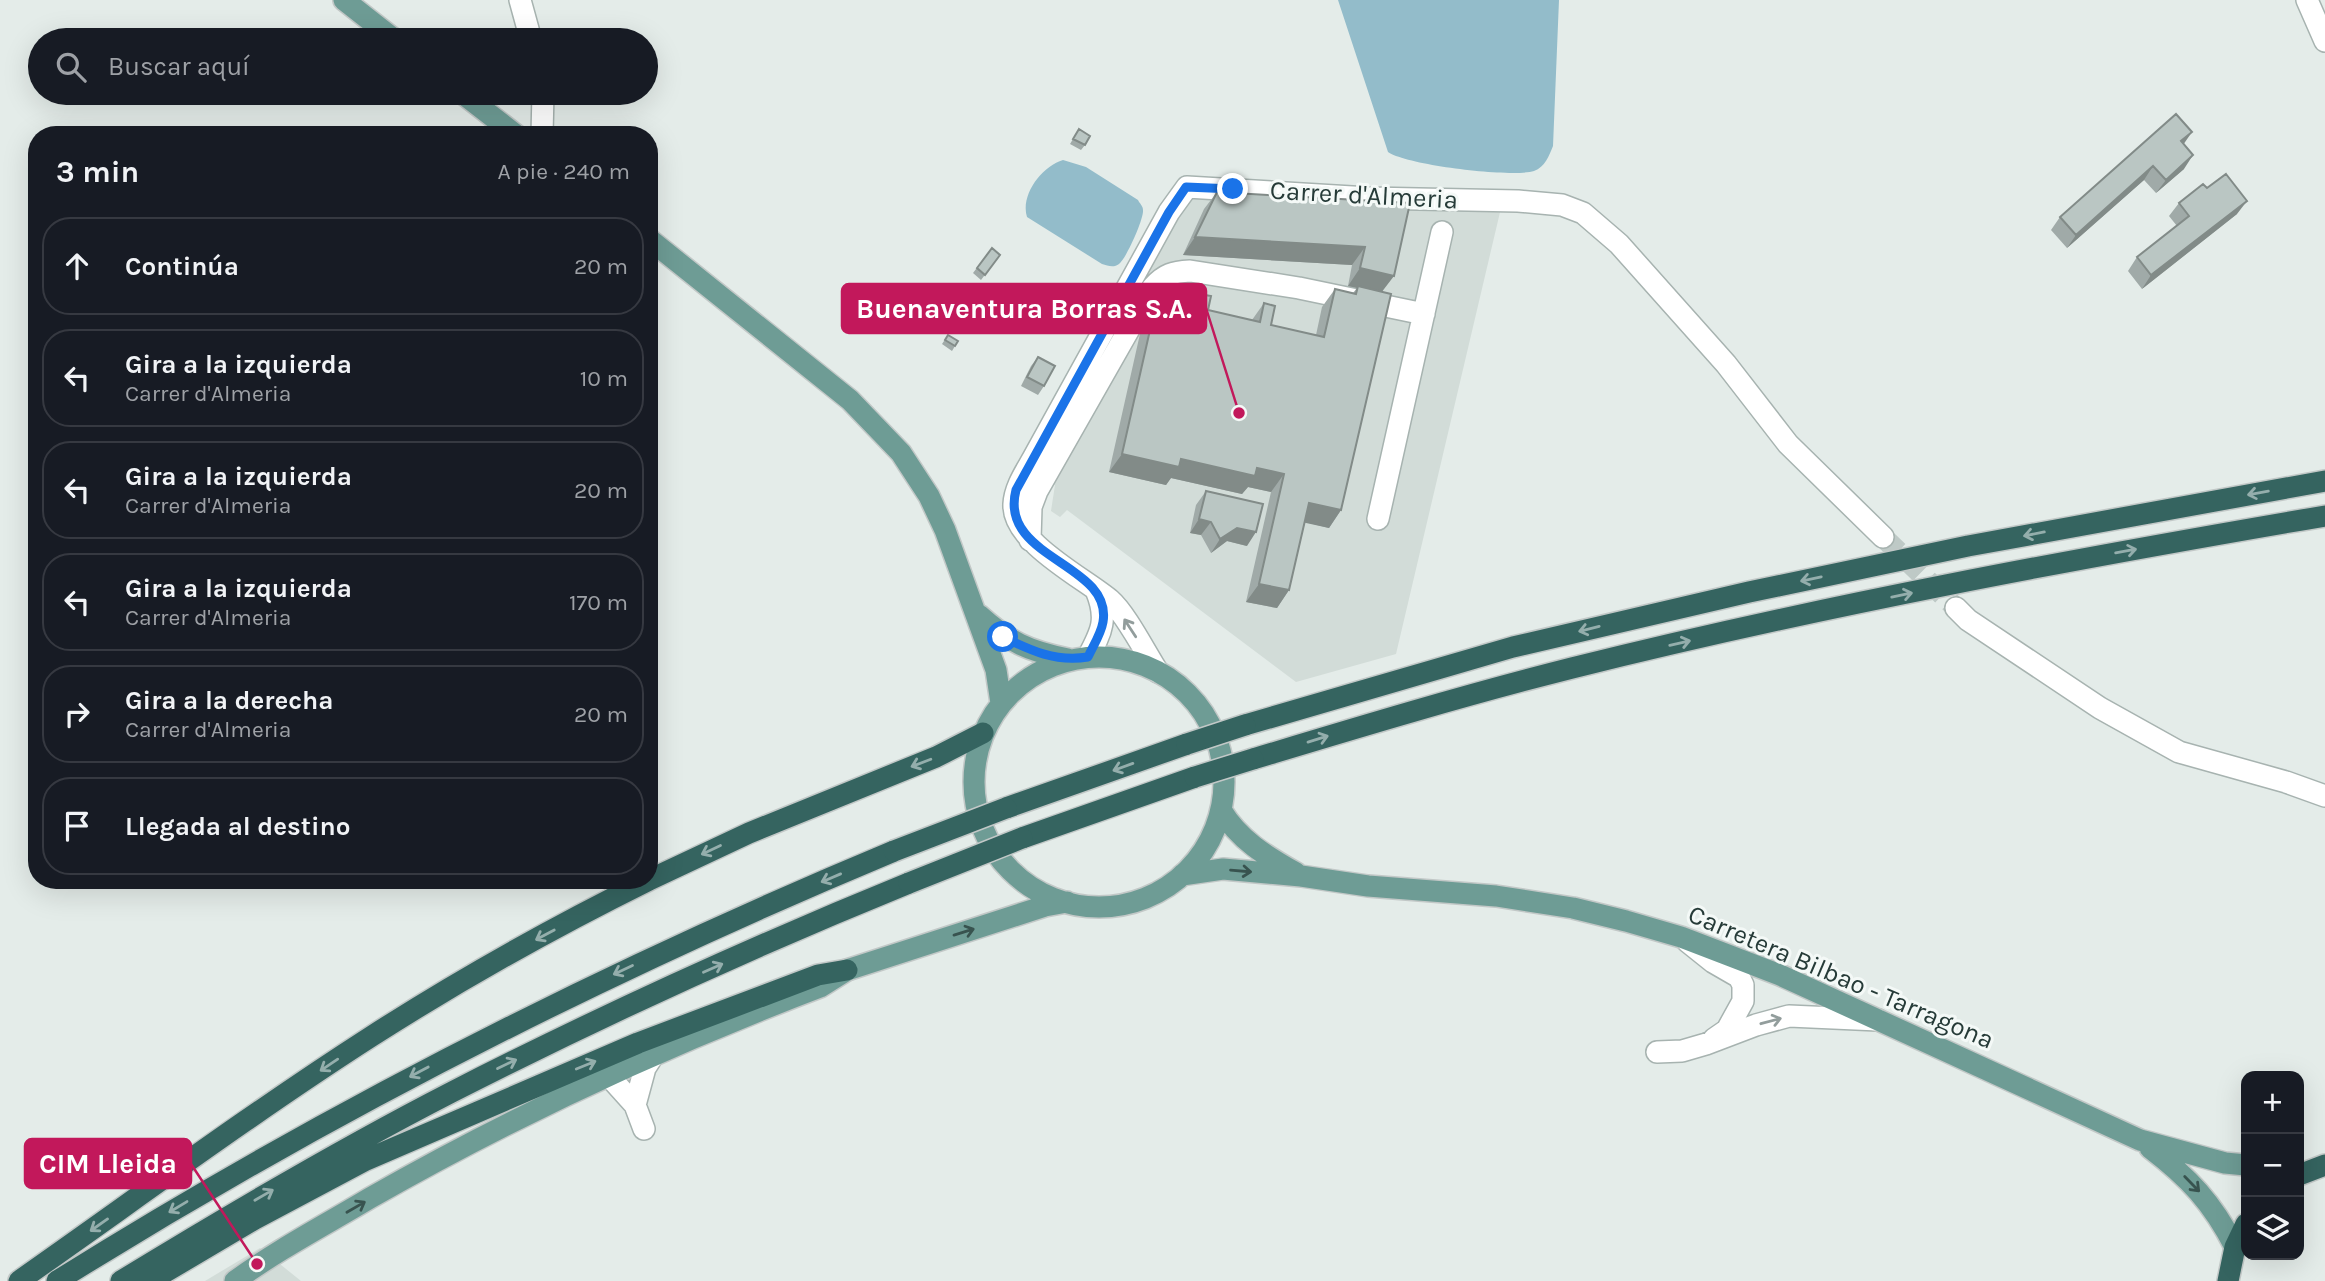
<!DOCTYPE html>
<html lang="es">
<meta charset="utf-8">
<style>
:root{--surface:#171b24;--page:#20242c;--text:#f1f3f6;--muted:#9ea1a6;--line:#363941}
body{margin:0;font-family:Karla,sans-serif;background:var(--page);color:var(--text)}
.controls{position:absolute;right:21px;bottom:21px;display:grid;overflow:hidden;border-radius:14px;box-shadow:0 7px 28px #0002}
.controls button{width:63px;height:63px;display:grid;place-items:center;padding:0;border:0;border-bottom:2px solid var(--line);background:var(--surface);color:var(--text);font:35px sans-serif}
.stop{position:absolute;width:21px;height:21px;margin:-16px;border:5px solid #1a73e8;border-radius:50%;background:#fff}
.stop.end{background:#1a73e8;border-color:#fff;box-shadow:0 2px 7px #0008}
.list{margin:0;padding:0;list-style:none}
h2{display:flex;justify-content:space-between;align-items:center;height:91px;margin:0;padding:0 28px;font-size:30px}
h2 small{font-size:23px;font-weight:400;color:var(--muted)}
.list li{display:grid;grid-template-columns:46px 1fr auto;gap:21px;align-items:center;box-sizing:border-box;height:98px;margin:0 14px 14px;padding:0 14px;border:2px solid var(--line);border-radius:28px}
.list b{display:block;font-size:26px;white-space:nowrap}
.list p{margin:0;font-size:23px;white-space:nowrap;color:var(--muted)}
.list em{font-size:23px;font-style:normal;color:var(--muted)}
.icon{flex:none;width:38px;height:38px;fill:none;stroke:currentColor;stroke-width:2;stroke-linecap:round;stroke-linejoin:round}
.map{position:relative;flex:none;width:2325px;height:1281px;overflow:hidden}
.search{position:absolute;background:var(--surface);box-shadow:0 7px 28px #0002;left:28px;top:28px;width:630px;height:77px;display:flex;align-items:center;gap:18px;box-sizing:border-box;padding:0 24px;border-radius:38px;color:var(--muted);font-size:26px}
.panel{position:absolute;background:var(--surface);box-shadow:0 7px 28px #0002;left:28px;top:126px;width:630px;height:763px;border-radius:28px}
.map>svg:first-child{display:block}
.built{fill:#d2dcd8}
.water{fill:#93bcca}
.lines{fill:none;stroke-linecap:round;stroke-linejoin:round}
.minor-tunnel{stroke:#bec9c6;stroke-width:21;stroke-dasharray:21 10;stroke-linecap:butt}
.minor-casing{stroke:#a7b3b0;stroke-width:24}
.major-casing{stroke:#c2c8c7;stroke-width:24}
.highway-casing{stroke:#c2c8c7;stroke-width:24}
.minor{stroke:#fff;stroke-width:21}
.major{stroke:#6e9c95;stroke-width:21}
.highway{stroke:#356460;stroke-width:21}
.highway-bridge-casing{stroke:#c2c8c7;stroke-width:24;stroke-linecap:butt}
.highway-bridge{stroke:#356460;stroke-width:21}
.wall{fill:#a0aaa8}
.shaded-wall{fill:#828b88}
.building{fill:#bac6c3;stroke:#828b88;stroke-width:2}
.oneway{stroke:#94aeac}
.oneway2{stroke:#929d9c}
.oneway3{stroke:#38534f}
.route{stroke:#1a73e8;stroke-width:9}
.labels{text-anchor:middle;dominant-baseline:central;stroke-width:6;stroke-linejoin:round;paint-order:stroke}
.street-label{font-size:26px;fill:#263b38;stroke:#f4f9f7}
.leader{fill:none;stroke:#c2185b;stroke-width:2.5}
.callout-dot{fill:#c2185b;stroke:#f4f9f7;stroke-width:2.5}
.callout{fill:#c2185b;stroke:#c2185b;stroke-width:2.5}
.callout-label{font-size:28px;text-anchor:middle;font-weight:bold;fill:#fff}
</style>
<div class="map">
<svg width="2325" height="1281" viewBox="0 0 2325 1281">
<rect width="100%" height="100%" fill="#e4ece9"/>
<path class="built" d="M1192 197 1501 208 1396 654 1296 682 1067 510 1060 517 1051 511 1055 485 1034 474 1180 210Z
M260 1248 301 1281H205Z"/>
<path class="water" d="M1338 0H1559L1553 146C1549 156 1545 167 1534 171 1512 178 1406 165 1388 152Z
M1063 160 1086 167 1138 200C1140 204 1143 206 1143 210 1144 219 1126 259 1119 264 1114 268 1108 266 1102 264L1027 217C1020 195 1042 166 1063 160Z"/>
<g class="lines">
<path class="minor-tunnel" d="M1883 537 1956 608"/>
<defs>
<path id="minor" d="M520 0 531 40
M2307 0 2325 41
M542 135 543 93
M1378 519 1442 232
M1030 540 1031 507 1037 491 1153 287C1165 274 1173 272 1190 271L1299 288 1424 314
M1956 608 1968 620 2100 708 2179 752 2286 782 2325 796
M1088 657C1102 631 1108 619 1096 590
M1158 672C1145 652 1126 614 1110 600 1084 578 1012 542 1014 504 1015 486 1027 470 1035 455L1169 212 1187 187 1369 198 1518 201 1562 205 1583 213 1619 244 1726 364 1788 444 1883 537
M1688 942 1713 962 1739 977 1743 985V1001L1727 1030 1714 1039
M1657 1052 1682 1051 1706 1044 1756 1025 1789 1016 1878 1020
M608 1075 635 1105 644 1129
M635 1105 645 1068 654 1054"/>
<path id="major" d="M344 0 395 40
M462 93 516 135
M649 239 850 400 901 453 929 496 945 530 996 670 1001 703
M979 615C1009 642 1028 651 1068 659
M974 782a125 125 0 1 1 250 0a125 125 0 1 1-250 0Z
M1221 810C1239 840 1266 856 1296 873
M1182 875 1223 869 1301 876 1368 886 1496 896 1573 908 1626 921 1681 937 1780 975 2140 1140 2225 1163 2246 1165
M2150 1148C2189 1178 2212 1202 2235 1247
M235 1281C277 1250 325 1225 370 1198 515 1115 665 1046 820 987L847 970 1045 906 1067 902"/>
<path id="highway" d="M1245 725 1513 647 1749 592 1968 546 2325 481
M1253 759C1359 727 1465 695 1572 668 1820 606 2073 559 2325 516
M1006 808 1187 744
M1022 838 1195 777
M649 880 749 833 936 757 983 733
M2299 1175 2325 1165
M19 1281C136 1199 252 1113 372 1036 461 979 554 927 649 880
M57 1281C326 1113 601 973 894 851
M121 1281C229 1215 339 1150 452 1092 601 1016 754 946 909 883
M150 1281 255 1219 366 1160 638 1043 818 975 847 970
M2228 1281 2235 1247 2246 1224"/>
</defs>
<use href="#minor" class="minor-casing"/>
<use href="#major" class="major-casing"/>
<use href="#highway" class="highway-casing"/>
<use href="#minor" class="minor"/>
<use href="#major" class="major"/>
<use href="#highway" class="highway"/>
<defs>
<path id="highway-bridge" d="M1187 744 1245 725
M1195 777 1253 759
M894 851 1006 808
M909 883 1022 838"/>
</defs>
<use href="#highway-bridge" class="highway-bridge-casing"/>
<use href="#highway-bridge" class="highway-bridge"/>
</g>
<path class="wall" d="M1079 129 1085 145 1081 150 1070 144Z
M2183 144 2184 169 2156 193 2144 180 2067 248 2051 230 2060 217Z
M2207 188 2237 214 2142 289 2128 271 2137 257 2177 226 2169 216 2179 203Z
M1217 192 1410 203 1382 292 1341 510 1329 528 1305 522 1289 590 1277 608 1246 602 1271 492 1248 487 1242 494 1171 478 1166 485 1109 472 1144 316 1157 299 1190 306 1199 294 1208 310 1252 320 1264 303 1271 325 1316 335 1322 307 1335 289 1353 293 1357 288 1348 286 1352 265 1183 255 1204 209Z
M992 248 1000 255 981 280 973 273Z
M948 335 958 341 952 351 942 344Z
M1038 357 1044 386 1038 395 1021 386 1031 366Z
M1206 491 1247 546 1227 541 1211 553 1201 535 1190 533 1196 505Z"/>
<path class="shaded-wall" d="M2192 132 2183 145 2181 141Z
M2193 155 2184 169 2156 193 2166 180Z
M2153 166 2144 180 2067 248 2076 235Z
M2247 201 2237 214 2142 289 2151 275Z
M1195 237 1365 247 1352 265 1183 255Z
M1360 268 1394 276 1381 293 1348 286Z
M1122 454 1181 459 1257 468 1284 474 1271 492 1248 487 1242 494 1171 478 1166 485 1109 472Z
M1309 503 1341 510 1329 528 1297 521Z
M1199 519 1211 522 1201 535 1190 533Z
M1237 528 1256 532 1247 546 1227 541 1211 553 1220 539Z
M1259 584 1289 590 1277 608 1246 602Z"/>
<path class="building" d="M2176 114 2192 132 2181 141 2193 155 2166 180 2153 166 2076 235 2060 217Z
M1079 129 1090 136 1085 145 1073 139Z
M2226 174 2247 201 2151 275 2137 257 2189 216 2179 203 2203 184 2207 188Z
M1217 192 1410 203 1394 276 1360 268 1365 247 1195 237Z
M992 248 1000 255 985 275 977 268Z
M1358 286 1391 294 1341 510 1309 503 1289 590 1259 584 1284 474 1257 468 1255 476 1181 459 1179 467 1122 454 1157 299 1196 307 1199 294 1211 296 1208 310 1260 322 1264 303 1275 306 1271 325 1324 337 1335 289 1356 294Z
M948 335 958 341 955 346 945 340Z
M1038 357 1055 366 1044 386 1027 377Z
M1206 491 1263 504 1256 532 1237 528 1220 539 1211 522 1199 519Z"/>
<defs><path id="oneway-shaft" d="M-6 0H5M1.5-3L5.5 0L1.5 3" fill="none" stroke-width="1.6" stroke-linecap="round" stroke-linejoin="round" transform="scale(1.75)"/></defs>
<g class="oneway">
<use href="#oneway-shaft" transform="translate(2258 493) rotate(170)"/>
<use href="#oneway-shaft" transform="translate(2034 534) rotate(169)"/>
<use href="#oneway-shaft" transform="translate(2126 551) rotate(-10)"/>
<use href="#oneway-shaft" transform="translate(1811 579) rotate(168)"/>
<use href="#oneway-shaft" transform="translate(1902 595) rotate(-12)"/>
<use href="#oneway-shaft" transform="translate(1589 629) rotate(166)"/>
<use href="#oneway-shaft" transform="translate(1680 643) rotate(-13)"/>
<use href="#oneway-shaft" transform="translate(1318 739) rotate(-17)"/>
<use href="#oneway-shaft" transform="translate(921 763) rotate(159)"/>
<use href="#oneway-shaft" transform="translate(1123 767) rotate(160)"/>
<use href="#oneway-shaft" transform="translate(711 850) rotate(155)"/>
<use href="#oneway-shaft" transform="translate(831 878) rotate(157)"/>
<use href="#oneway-shaft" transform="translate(545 935) rotate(152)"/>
<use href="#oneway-shaft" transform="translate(713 968) rotate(-24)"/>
<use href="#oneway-shaft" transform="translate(623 970) rotate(155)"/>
<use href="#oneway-shaft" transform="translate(507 1064) rotate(-26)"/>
<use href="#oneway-shaft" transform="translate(329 1065) rotate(146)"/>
<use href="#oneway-shaft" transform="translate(586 1065) rotate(-22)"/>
<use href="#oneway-shaft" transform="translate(419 1072) rotate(152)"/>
<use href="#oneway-shaft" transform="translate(264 1195) rotate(-30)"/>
<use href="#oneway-shaft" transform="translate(178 1207) rotate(149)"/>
<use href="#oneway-shaft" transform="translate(99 1225) rotate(145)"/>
</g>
<g class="oneway2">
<use href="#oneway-shaft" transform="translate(1130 628) rotate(-123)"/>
<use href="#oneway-shaft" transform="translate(1771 1021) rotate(-15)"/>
</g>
<g class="oneway3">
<use href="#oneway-shaft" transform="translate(1241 871) rotate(5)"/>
<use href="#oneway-shaft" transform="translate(964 932) rotate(-17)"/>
<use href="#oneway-shaft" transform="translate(2192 1184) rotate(46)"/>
<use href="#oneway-shaft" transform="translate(356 1207) rotate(-30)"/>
</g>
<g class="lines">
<path class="route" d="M1003 637C1032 651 1055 662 1088 657 1093 646 1101 634 1103 622 1113 563 998 559 1016 490L1169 212 1186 187 1233 189"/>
</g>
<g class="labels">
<g class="street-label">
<text transform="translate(1364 195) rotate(3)">Carrer d'Almeria</text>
<text transform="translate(1841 977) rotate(23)">Carretera Bilbao - Tarragona</text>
</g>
</g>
<path class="leader" d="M1239 413L1206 308M257 1264L191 1164"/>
<g class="callout-dot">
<circle cx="1239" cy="413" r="7"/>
<circle cx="257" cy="1264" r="7"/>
</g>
<g class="callout">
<rect x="842" y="284" width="364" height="49" rx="7"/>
<rect x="25" y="1139" width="166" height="49" rx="7"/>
</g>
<g class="callout-label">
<text x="1024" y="318">Buenaventura Borras S.A.</text>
<text x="108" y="1173">CIM Lleida</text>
</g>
</svg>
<div class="controls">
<button>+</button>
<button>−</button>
<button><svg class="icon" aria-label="layers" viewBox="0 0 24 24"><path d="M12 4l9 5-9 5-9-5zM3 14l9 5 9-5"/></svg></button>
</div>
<div class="stop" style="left:1003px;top:637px"></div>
<div class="stop end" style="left:1233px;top:189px"></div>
<div class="search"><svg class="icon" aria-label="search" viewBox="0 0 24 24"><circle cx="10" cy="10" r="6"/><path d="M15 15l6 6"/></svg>Buscar aquí</div>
<section class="panel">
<h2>3 min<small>A pie · 240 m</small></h2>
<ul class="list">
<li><svg class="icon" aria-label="ahead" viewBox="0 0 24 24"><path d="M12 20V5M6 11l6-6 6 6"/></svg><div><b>Continúa</b></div><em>20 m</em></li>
<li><svg class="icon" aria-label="left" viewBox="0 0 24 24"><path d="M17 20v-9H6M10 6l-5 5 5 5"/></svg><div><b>Gira a la izquierda</b><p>Carrer d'Almeria</p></div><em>10 m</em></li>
<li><svg class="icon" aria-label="left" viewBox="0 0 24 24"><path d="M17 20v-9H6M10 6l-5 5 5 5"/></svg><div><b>Gira a la izquierda</b><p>Carrer d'Almeria</p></div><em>20 m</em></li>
<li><svg class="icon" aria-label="left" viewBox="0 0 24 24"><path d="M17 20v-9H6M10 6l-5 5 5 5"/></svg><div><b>Gira a la izquierda</b><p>Carrer d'Almeria</p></div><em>170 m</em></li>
<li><svg class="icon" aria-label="right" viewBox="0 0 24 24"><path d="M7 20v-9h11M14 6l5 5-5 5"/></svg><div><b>Gira a la derecha</b><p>Carrer d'Almeria</p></div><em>20 m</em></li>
<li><svg class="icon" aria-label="arrive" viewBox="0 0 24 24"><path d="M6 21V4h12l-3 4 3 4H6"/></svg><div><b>Llegada al destino</b></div></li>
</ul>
</section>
</div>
